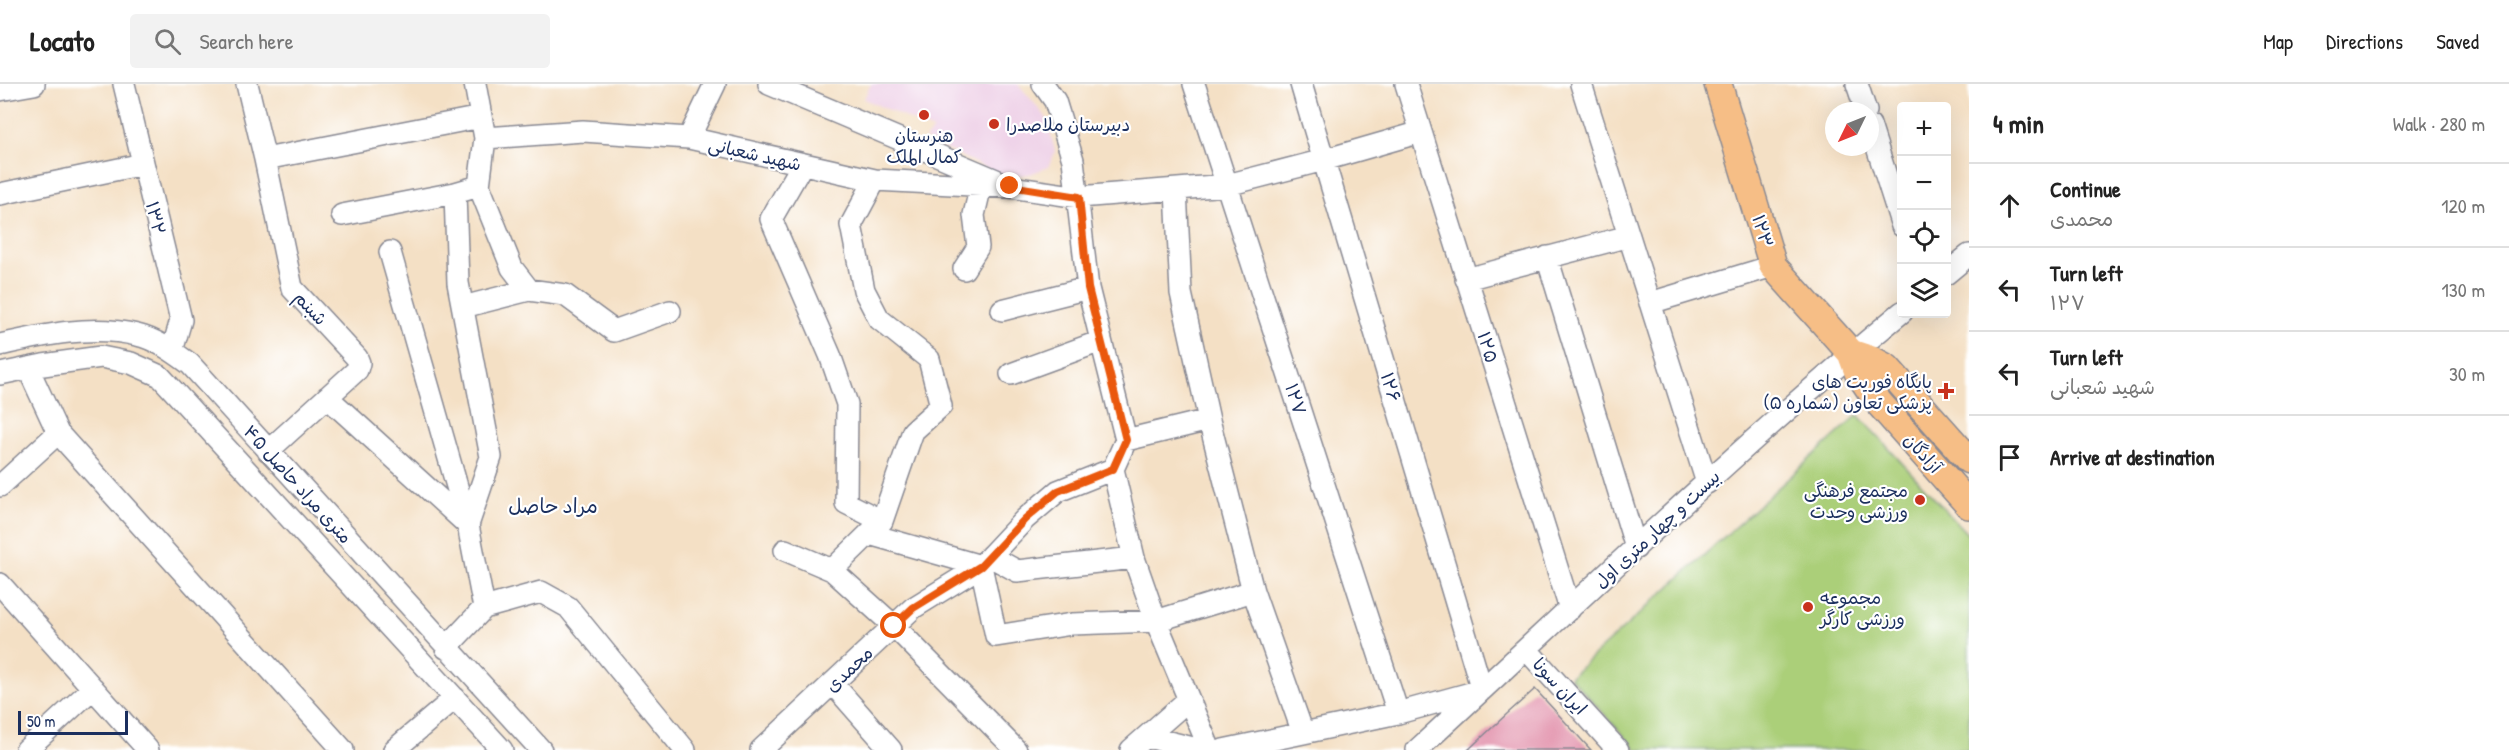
<!DOCTYPE html>
<meta charset="utf-8">
<style>
:root{--surface:#fff;--page:#f2f2f2;--text:#222;--muted:#767676;--line:#e0e0e0}
body{margin:0;font-family:"Patrick Hand","Playpen Sans Arabic",sans-serif;background:var(--page);color:var(--text)}
.controls{position:absolute;right:18px;top:18px;display:grid;overflow:hidden;border-radius:6px;box-shadow:0 6px 24px #0002}
.controls button{width:54px;height:54px;display:grid;place-items:center;padding:0;border:0;border-bottom:2px solid var(--line);background:var(--surface);color:var(--text);font:30px sans-serif}
.compass{position:absolute;left:1825px;top:18px;width:54px;height:54px;border-radius:50%;background:var(--surface);box-shadow:0 6px 24px #0002;rotate:227deg}
.scale{position:absolute;left:18px;bottom:15px;width:110px;box-sizing:border-box;padding-left:6px;border:3px solid #1b2f5e;border-top:0;font-size:16px;line-height:21px;white-space:nowrap;color:#1b2f5e;-webkit-text-stroke:4px #fff;paint-order:stroke}
.stop{position:absolute;width:18px;height:18px;margin:-14px;border:4px solid #ea580c;border-radius:50%;background:#fff}
.stop.end{background:#ea580c;border-color:#fff;box-shadow:0 2px 6px #0008}
.list{margin:0;padding:0;list-style:none}
h2{display:flex;justify-content:space-between;align-items:center;height:78px;margin:0;padding:0 24px;font-size:26px}
h2 small{font-size:20px;font-weight:400;color:var(--muted)}
.list li{display:grid;grid-template-columns:39px 1fr auto;gap:18px;align-items:center;box-sizing:border-box;height:84px;padding:0 24px;border-top:2px solid var(--line)}
.list b{display:block;font-size:22px;white-space:nowrap}
.list p{margin:0;font-size:20px;white-space:nowrap;color:var(--muted)}
.list em{font-size:20px;font-style:normal;color:var(--muted)}
.icon{flex:none;width:33px;height:33px;fill:none;stroke:currentColor;stroke-width:2;stroke-linecap:round;stroke-linejoin:round}
.map{position:relative;flex:none;width:1969px;height:666px;overflow:hidden}
header{display:flex;align-items:center;gap:36px;box-sizing:border-box;height:84px;padding:0 30px;background:var(--surface);border-bottom:2px solid var(--line)}
header strong{font-size:28px}
nav{display:flex;gap:33px;margin-inline-start:auto;font-size:21px}
.search{width:420px;height:54px;background:var(--page);display:flex;align-items:center;gap:15px;box-sizing:border-box;padding:0 21px;border-radius:6px;color:var(--muted);font-size:22px}
main{display:flex}
aside{flex:1;background:var(--surface)}
.map>svg:first-child{display:block}
.built{fill:#eed0e7}
.green{fill:#abcf79;stroke:#637f6c;stroke-width:1.5}
.building{fill:#e59cb4}
.lines{fill:none;stroke-linecap:round;stroke-linejoin:round}
.minor-casing{stroke:#888892;stroke-width:24}
.major-casing{stroke:#888892;stroke-width:30}
.minor{stroke:#fff;stroke-width:21}
.major{stroke:#f6be86;stroke-width:27}
.route{stroke:#ea580c;stroke-width:8}
.poi-dot{fill:#c8321e;stroke:#fff;stroke-width:2}
.labels{text-anchor:middle;dominant-baseline:central;stroke-width:4.5;stroke-linejoin:round;paint-order:stroke}
.poi-label{font-size:18px;fill:#1b2f5e;stroke:#fff;text-anchor:start}
.street-label{font-size:18px;fill:#1b2f5e;stroke:#fff}
.neighbourhood-label{font-size:20px;fill:#1b2f5e;stroke:#fff}
</style>
<header>
<strong>Locato</strong>
<div class="search"><svg class="icon" aria-label="search" viewBox="0 0 24 24"><circle cx="10" cy="10" r="6"/><path d="M15 15l6 6"/></svg>Search here</div>
<nav><a>Map</a><a>Directions</a><a>Saved</a></nav>
</header>
<main>
<div class="map">
<svg width="1969" height="666" viewBox="0 0 1969 666">
<rect width="100%" height="100%" fill="#fff"/>
<filter id="ink" filterUnits="userSpaceOnUse"><feTurbulence type="fractalNoise" baseFrequency=".0167" numOctaves="2"/><feDisplacementMap in="SourceGraphic" scale="12" xChannelSelector="R" yChannelSelector="G"/><feConvolveMatrix kernelMatrix="1 2 1 2 8 2 1 2 1" color-interpolation-filters="sRGB"/></filter>
<filter id="wash" filterUnits="userSpaceOnUse"><feTurbulence type="fractalNoise" baseFrequency=".008" numOctaves="4" result="noise"/><feDisplacementMap in="SourceGraphic" scale="24" xChannelSelector="R" yChannelSelector="G"/><feGaussianBlur stdDeviation="1.35" result="paint"/><feColorMatrix in="noise" values="0 0 0 0 0 0 0 0 0 0 0 0 0 0 0 0 0 1.4 0 .05"/><feComposite in="paint" operator="in"/></filter>
<g filter="url(#wash)">
<rect width="100%" height="100%" fill="#f4e0c5"/>
<path class="built" d="M871 0H1018L1046 33 1055 67 1048 83 1030 90 1005 93 925 55 933 46 864 15Z"/>
<path class="green" d="M1858 331 1969 452V666H1637L1570 593Z"/>
<g id="blocks">
<path class="building" d="M1535 605 1591 666H1468L1508 629Z"/>
</g>
</g>
<g filter="url(#ink)">
<use href="#blocks" fill-opacity="0" stroke="#888892" stroke-width="1.5"/>
<g class="lines">
<defs>
<path id="minor" d="M124 0 181 236 172 267
M247 0 265 75 292 204 357 274 359 279 357 286 268 367
M475 0 485 54 583 47 689 54 875 96 1010 103 1079 113 1227 101 1324 76 1421 48
M769 0 996 96
M1043 0 1055 17 1073 76 1088 204 1126 356 1113 385 1134 474 1156 537 1210 666
M1194 0 1398 629
M1406 0 1570 525
M1581 0 1707 399
M1857 0 1866 27
M0 6 34 0
M1870 41 1902 142
M689 54 715 0
M265 75 481 33
M802 81 771 135 830 271 847 320 846 419 882 437
M479 102 512 184 529 206 565 211 614 247 670 227
M1176 106 1181 209 1209 336
M0 110 143 80
M342 131 455 109
M390 168 468 441 484 524 446 564
M1547 173 1636 464
M964 185 978 163 974 131 981 101
M1946 190 1969 171
M1466 195 1629 152
M1650 219 1773 182
M463 223 529 206
M1002 226 1088 204
M0 261C43 251 93 240 137 251 156 255 175 269 190 280L541 666
M28 284 58 349 343 666
M0 290 43 281 101 273 131 279 160 292 502 666
M1011 290 1101 257
M327 313 468 441
M1126 356 1209 336 1253 507 1303 649
M0 402 58 349
M468 441 491 373 458 199 455 109 479 102 485 54
M869 450 981 482 996 552 1072 540 1156 537 1253 507
M785 466 832 486 894 542 1016 666
M990 472 1017 487 1134 474
M832 486 882 437 913 347 941 322 929 275 879 235 864 206 851 141 875 96
M0 500 148 666
M484 524 541 508 568 523 685 666
M1526 565 1618 666
M833 600 891 666
M1148 653 1201 666
M26 666 93 604
M394 666 455 614
M761 666 913 524 981 482 1025 435 1058 407 1113 385
M1131 666 1188 616
M1223 666 1398 629 1482 606 1301 0
M1417 666C1577 519 1734 367 1902 228"/>
<path id="major" d="M1718 0 1773 182 1851 269 1858 288 1879 319 1969 421
M1851 269 1872 276 1887 284 1969 376"/>
</defs>
<use href="#minor" class="minor-casing"/>
<use href="#major" class="major-casing"/>
<use href="#minor" class="minor"/>
<use href="#major" class="major"/>
</g>
</g>
<g class="lines" filter="url(#ink)">
<path class="route" d="M894 542 913 524 981 482 1025 435 1058 407 1113 385 1126 356 1088 204 1079 113 1010 102"/>
</g>
<g class="poi-dot">
<circle cx="924" cy="31" r="6"/>
<circle cx="994" cy="40" r="6"/>
<path d="M1943 298h6v6h6v6h-6v6h-6v-6h-6v-6h6z"/>
<circle cx="1920" cy="416" r="6"/>
<circle cx="1808" cy="523" r="6"/>
</g>
<g class="labels">
<g class="poi-label">
<text x="1006" y="40">دبیرستان ملاصدرا</text>
<text x="924" y="51" text-anchor="middle">هنرستان<tspan x="924" dy="21">کمال الملک</tspan></text>
<text x="1932" y="297" text-anchor="end">پایگاه فوریت های<tspan x="1932" dy="21">پزشکی تعاون (شماره ۵)</tspan></text>
<text x="1908" y="406" text-anchor="end">مجتمع فرهنگی<tspan x="1908" dy="21">ورزشی وحدت</tspan></text>
<text x="1820" y="513">مجموعه<tspan x="1820" dy="21">ورزشی کارگر</tspan></text>
</g>
<g class="street-label">
<text transform="translate(755 70) rotate(13)">شهید شعبانی</text>
<text transform="translate(156 134) rotate(76)">۱۳۲</text>
<text transform="translate(1763 147) rotate(73)">۱۲۳</text>
<text transform="translate(311 224) rotate(47)">شبنم</text>
<text transform="translate(1488 263) rotate(73)">۱۲۵</text>
<text transform="translate(1391 303) rotate(73)">۱۲۶</text>
<text transform="translate(1296 315) rotate(72)">۱۲۷</text>
<text transform="translate(1923 369) rotate(48)">آزادگان</text>
<text transform="translate(298 400) rotate(48)">۴۵ متری مراد حاصل</text>
<text transform="translate(1657 445) rotate(-43)">بیست و چهار متری اول</text>
<text transform="translate(849 585) rotate(-43)">محمدی</text>
<text transform="translate(1560 602) rotate(47)">ایران سونا</text>
</g>
<g class="neighbourhood-label">
<text x="553" y="421">مراد حاصل</text>
</g>
</g>
</svg>
<div class="controls">
<button>+</button>
<button>−</button>
<button><svg class="icon" aria-label="locate" viewBox="0 0 24 24"><circle cx="12" cy="12" r="6"/><path d="M12 2v4M12 18v4M2 12h4M18 12h4"/></svg></button>
<button><svg class="icon" aria-label="layers" viewBox="0 0 24 24"><path d="M12 4l9 5-9 5-9-5zM3 14l9 5 9-5"/></svg></button>
</div>
<svg class="compass" viewBox="-18 -18 36 36"><path d="M0-13l5 13h-10z" fill="#e53935"/><path d="M0 13l5-13h-10z" fill="#767676"/></svg>
<div class="scale">50 m</div>
<div class="stop" style="left:894px;top:542px"></div>
<div class="stop end" style="left:1010px;top:102px"></div>
</div>
<aside>
<h2>4 min<small>Walk · 280 m</small></h2>
<ul class="list">
<li><svg class="icon" aria-label="ahead" viewBox="0 0 24 24"><path d="M12 20V5M6 11l6-6 6 6"/></svg><div><b>Continue</b><p>محمدی</p></div><em>120 m</em></li>
<li><svg class="icon" aria-label="left" viewBox="0 0 24 24"><path d="M17 20v-9H6M10 6l-5 5 5 5"/></svg><div><b>Turn left</b><p>۱۲۷</p></div><em>130 m</em></li>
<li><svg class="icon" aria-label="left" viewBox="0 0 24 24"><path d="M17 20v-9H6M10 6l-5 5 5 5"/></svg><div><b>Turn left</b><p>شهید شعبانی</p></div><em>30 m</em></li>
<li><svg class="icon" aria-label="arrive" viewBox="0 0 24 24"><path d="M6 21V4h12l-3 4 3 4H6"/></svg><div><b>Arrive at destination</b></div></li>
</ul>
</aside>
</main>
